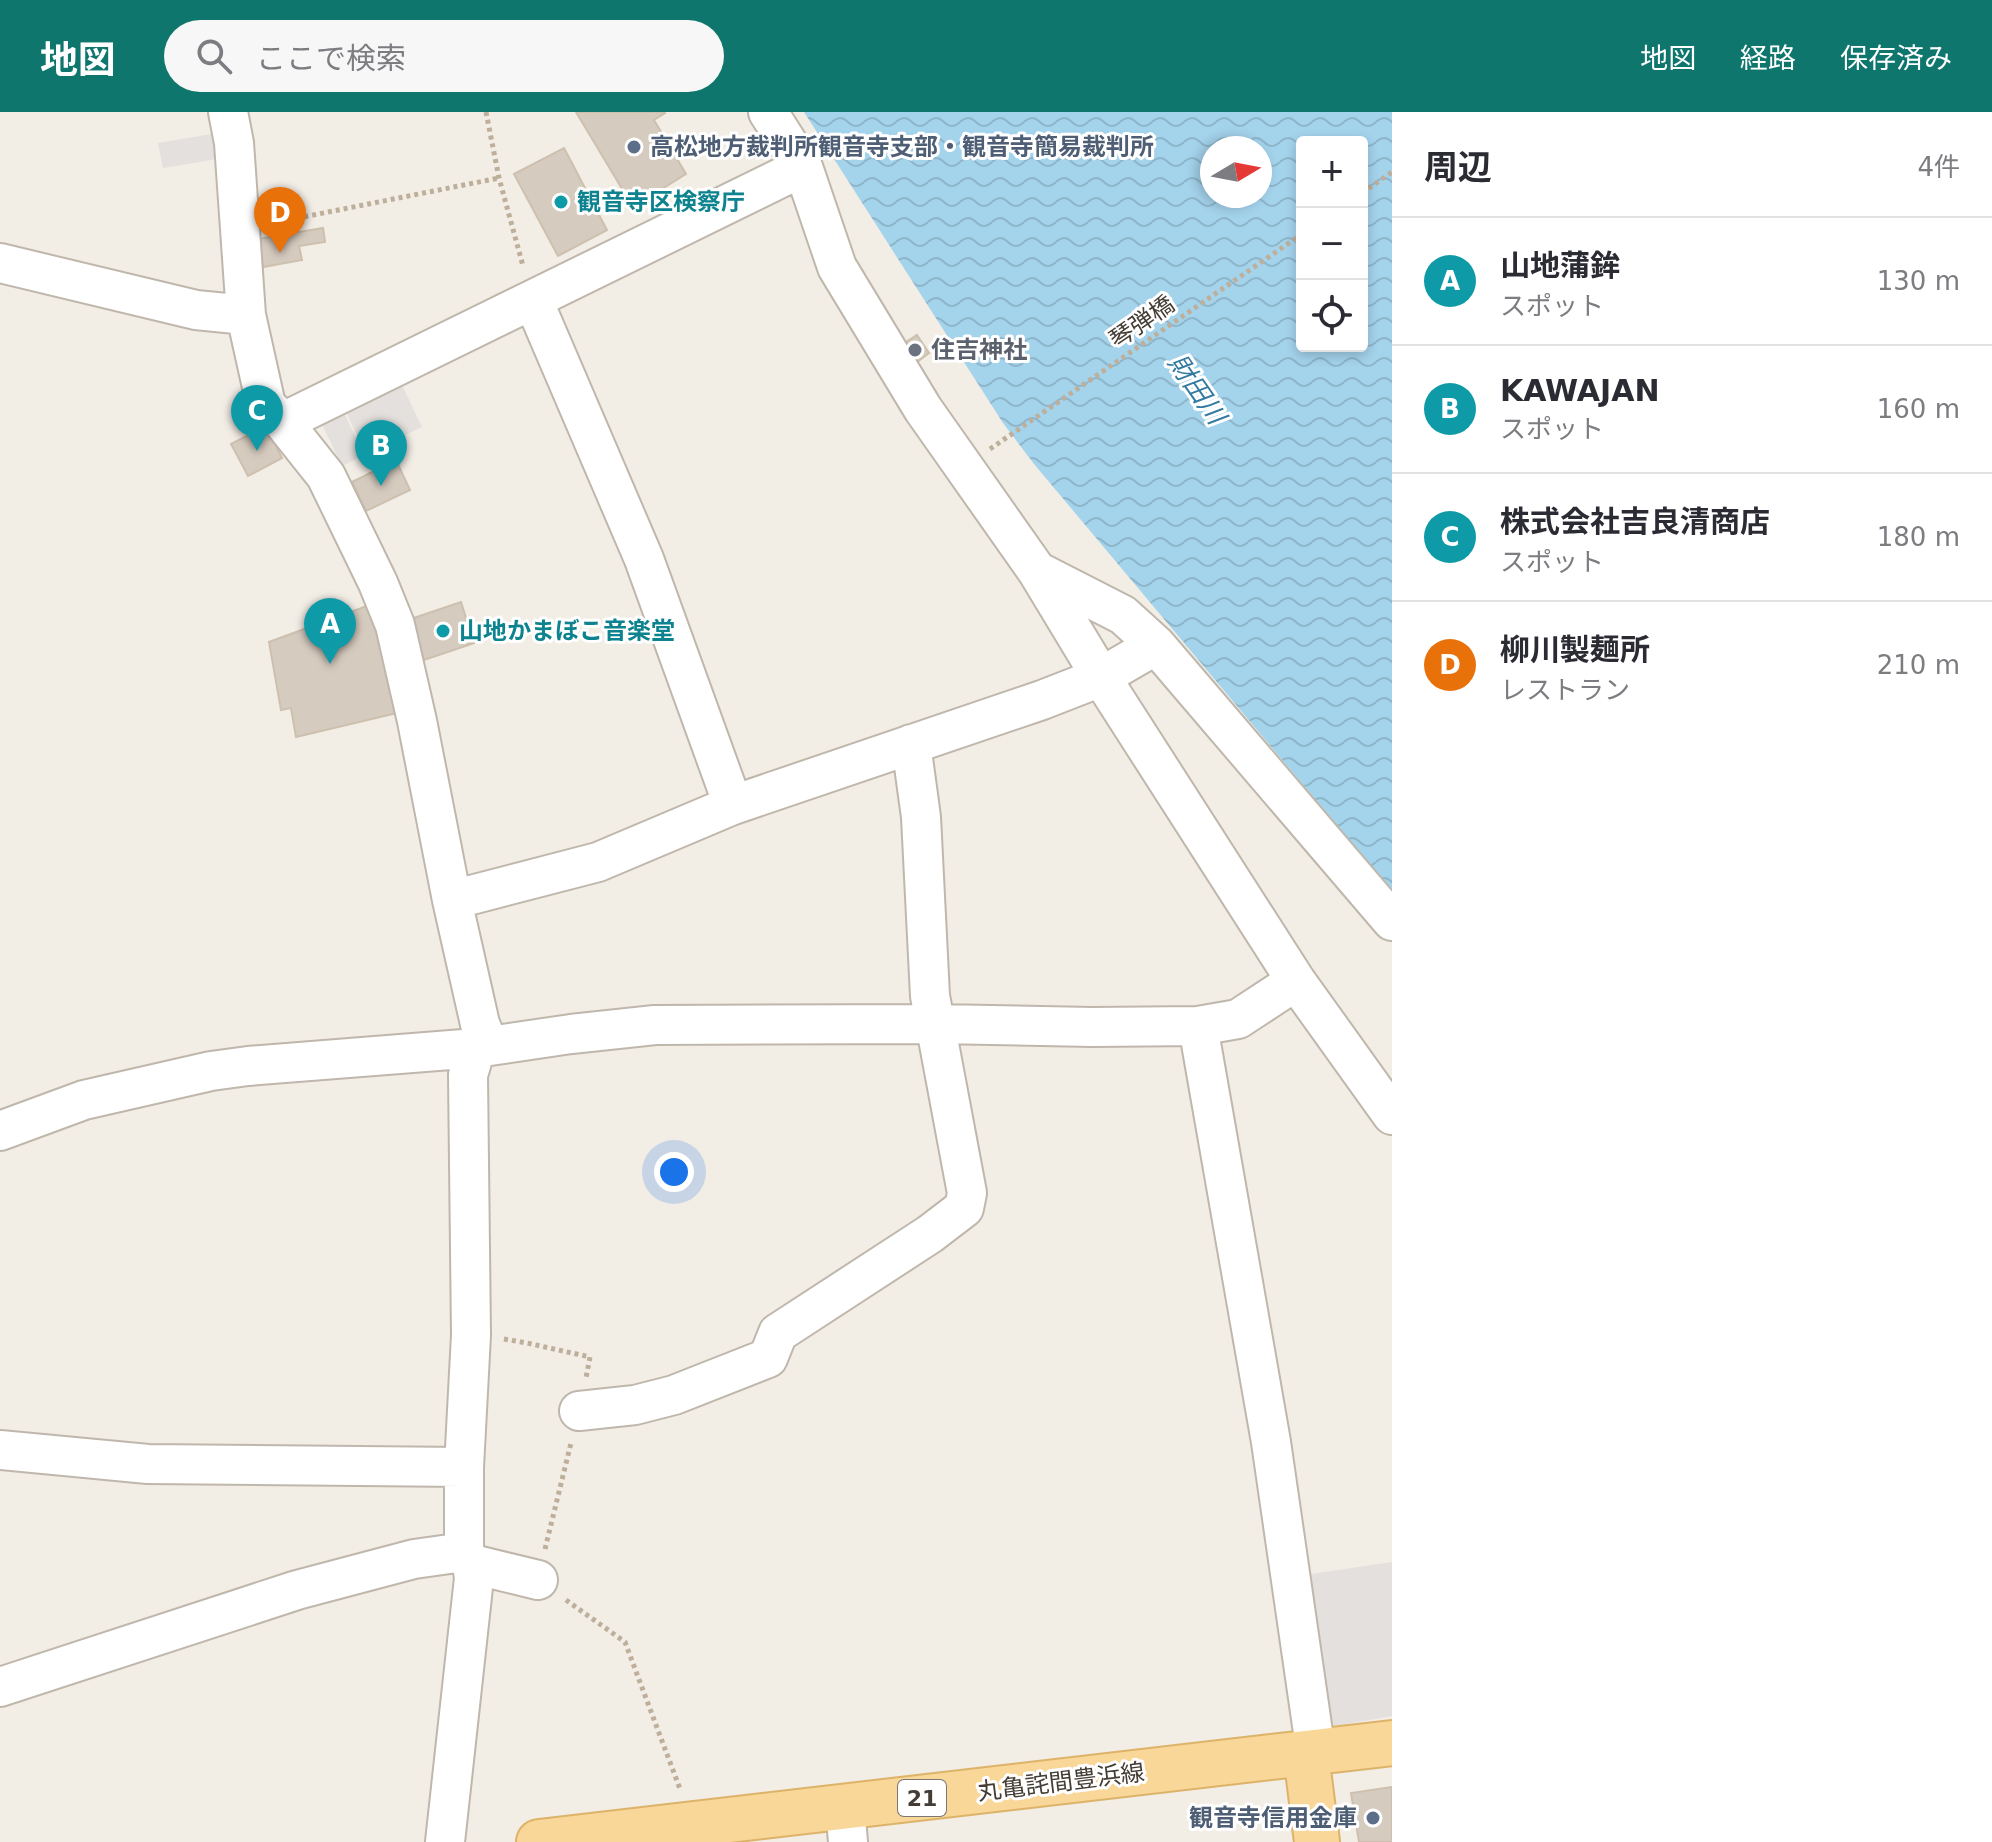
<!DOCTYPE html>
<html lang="ja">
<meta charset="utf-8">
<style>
:root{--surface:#fff;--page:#f7f7f7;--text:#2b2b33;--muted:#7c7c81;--line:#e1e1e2;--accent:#0f766e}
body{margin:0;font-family:"DejaVu Sans","Noto Sans JP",sans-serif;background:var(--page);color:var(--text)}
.controls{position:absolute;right:24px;top:24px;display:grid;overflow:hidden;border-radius:8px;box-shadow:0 4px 12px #0003}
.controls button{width:72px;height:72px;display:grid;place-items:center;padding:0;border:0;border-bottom:2px solid var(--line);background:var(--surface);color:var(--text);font:40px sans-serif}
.compass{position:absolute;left:1200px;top:24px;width:72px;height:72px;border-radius:50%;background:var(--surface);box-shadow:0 4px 12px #0003;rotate:80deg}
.you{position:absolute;left:674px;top:1060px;width:28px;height:28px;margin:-20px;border:6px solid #fff;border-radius:50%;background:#1a73e8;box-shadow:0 0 0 12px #1a73e833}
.badge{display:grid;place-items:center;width:52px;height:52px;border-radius:50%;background:var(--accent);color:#fff;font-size:26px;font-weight:700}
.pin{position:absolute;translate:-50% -66px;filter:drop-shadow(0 2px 4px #0008)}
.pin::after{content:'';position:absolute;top:42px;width:28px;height:24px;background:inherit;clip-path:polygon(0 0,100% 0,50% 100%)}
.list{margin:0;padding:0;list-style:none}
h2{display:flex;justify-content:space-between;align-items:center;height:104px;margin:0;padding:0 32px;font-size:34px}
h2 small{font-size:26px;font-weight:400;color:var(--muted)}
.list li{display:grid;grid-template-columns:52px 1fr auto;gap:24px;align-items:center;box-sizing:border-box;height:128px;padding:0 32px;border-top:2px solid var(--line)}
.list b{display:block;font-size:30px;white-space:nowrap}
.list p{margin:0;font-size:26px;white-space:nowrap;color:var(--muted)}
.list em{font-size:26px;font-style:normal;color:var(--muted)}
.icon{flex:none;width:44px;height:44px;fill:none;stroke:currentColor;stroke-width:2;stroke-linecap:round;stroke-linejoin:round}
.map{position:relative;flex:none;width:1392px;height:1730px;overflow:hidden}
header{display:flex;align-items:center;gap:48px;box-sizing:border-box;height:112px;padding:0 40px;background:var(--accent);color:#fff}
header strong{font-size:38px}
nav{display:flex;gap:44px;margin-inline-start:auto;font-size:28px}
.search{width:560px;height:72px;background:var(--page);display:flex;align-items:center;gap:20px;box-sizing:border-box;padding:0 28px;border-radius:44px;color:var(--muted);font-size:30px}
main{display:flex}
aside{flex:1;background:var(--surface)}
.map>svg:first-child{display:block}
</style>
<header>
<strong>地図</strong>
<div class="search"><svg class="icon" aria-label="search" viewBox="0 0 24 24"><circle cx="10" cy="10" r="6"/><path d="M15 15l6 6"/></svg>ここで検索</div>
<nav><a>地図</a><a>経路</a><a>保存済み</a></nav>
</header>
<main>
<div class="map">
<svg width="1392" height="1730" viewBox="0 0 1392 1730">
<defs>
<pattern id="water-waves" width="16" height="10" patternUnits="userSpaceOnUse" patternTransform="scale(2)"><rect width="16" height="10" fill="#a4d3ec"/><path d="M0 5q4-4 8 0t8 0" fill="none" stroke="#8eb6cb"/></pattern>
</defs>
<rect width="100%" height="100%" fill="#f2ede5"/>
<path fill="#e3e0dd" d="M212,22L217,47L163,56L158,31Z
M400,269L422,315L366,342L344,296Z
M342,297L364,343L342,354L320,308Z
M1392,1450V1604L1335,1614L1320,1601L1298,1464Z"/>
<path fill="url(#water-waves)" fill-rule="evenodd" d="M804,0H1392V779L1034,352L1003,311ZM1302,30H1362V234H1302ZM1212,36H1260V84H1212Z"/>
<path fill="#d6cbbf" stroke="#cdc0af" stroke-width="2" d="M576,0H664L665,1L654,8L686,62L633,95Z
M564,36L607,118L558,144L514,62Z
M323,116L325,130L299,134L302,148L263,155L258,127Z
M917,223L929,241L913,253L900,234Z
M266,314L282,346L248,364L231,332Z
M396,348L410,378L366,399L352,370Z
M461,490L474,531L424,548L411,507Z
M372,492L397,601L296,625L291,596L281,598L269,530Z
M1392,1675V1730H1359L1351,1681Z"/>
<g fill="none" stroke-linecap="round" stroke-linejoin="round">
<defs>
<path id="minor" d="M228,0L234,31L246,203L266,293L283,310L326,364L378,471L395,513L417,609L452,788L480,912L489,933
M768,0L803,55L837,155L923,297L1037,459L1101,565L1296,869L1392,1003
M0,151L196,198L246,203
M533,188L644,447L733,693
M283,310L803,55
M1037,459L1123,503L1156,533
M452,788L598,750L733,693L1042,588L1101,565L1156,533L1392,809
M1198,914L1271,1330L1316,1641
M0,1019L84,988L211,959L248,954L476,936L571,922L655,913L937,912L1092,915L1198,914L1238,907L1296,869
M579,1299L635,1293L674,1283L768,1246L778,1221L930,1122L964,1096L967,1081L930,884L921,705L911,632
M0,1338L148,1352L464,1355
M472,1452L538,1468
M0,1575L297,1478L414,1447L464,1440
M845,1695L848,1730
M445,1730L474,1466L472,1452L464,1440V1355L471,1223L468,963L476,936"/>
<path id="primary" d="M1306,1642L1317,1730
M539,1730L1392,1631"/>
</defs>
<use href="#minor" stroke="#c0b7ac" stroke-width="42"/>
<use href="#primary" stroke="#ddb369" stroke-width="48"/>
<path stroke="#beaf9b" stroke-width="5" stroke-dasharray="4 4" stroke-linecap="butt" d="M486,0L499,66L523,154
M1362,81L1392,60
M273,111L499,66
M990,337L1302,122
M504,1227L527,1231L590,1245L586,1266
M545,1437L571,1331
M566,1488L625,1530L680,1677"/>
<use href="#minor" stroke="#fff" stroke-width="38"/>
<use href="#primary" stroke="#f8d798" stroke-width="44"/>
</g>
<g fill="#5c6f8a" stroke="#fff" stroke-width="3">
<circle cx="634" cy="35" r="8"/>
<circle cx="1373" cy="1706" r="8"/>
</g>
<g fill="#0f9aa8" stroke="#fff" stroke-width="3">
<circle cx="561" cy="90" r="8"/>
<circle cx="443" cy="519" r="8"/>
</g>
<circle fill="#6b7280" stroke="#fff" stroke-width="3" cx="915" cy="238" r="8"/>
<g text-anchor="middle" stroke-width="6" stroke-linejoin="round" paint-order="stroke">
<rect fill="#fff" stroke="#7c7772" stroke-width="2" x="898" y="1668" width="48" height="36" rx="6"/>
<g font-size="22" font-weight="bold" fill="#443d35">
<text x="922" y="1694">21</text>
</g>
<g font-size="24" font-weight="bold" fill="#4e5e75" stroke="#fff" text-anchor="start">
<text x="650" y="43">高松地方裁判所観音寺支部・観音寺簡易裁判所</text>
<text x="1357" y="1714" text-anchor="end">観音寺信用金庫</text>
</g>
<g font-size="24" font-weight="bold" fill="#0d838f" stroke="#fff" text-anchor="start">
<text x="577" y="98">観音寺区検察庁</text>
<text x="459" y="527">山地かまぼこ音楽堂</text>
</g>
<g font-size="24" fill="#443d35" stroke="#fff">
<text transform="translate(1142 210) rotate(-35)" y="8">琴弾橋</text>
<text transform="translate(1061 1670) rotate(-7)" y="8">丸亀詫間豊浜線</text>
</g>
<g font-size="24" font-weight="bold" fill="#5b616d" stroke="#fff" text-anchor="start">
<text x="931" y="246">住吉神社</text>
</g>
<g font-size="26" font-style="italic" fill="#337aa1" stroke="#fff">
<text transform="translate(1197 277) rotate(55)" y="9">財田川</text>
</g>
</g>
</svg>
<div class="controls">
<button>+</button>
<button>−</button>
<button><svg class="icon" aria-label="locate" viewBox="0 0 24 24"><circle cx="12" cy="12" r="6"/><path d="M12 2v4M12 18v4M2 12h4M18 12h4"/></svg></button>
</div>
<svg class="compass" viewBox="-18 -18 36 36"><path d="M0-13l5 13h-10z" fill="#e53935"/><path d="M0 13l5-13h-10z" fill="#7c7c81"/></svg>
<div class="you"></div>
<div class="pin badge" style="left:330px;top:552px;background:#0f9aa8">A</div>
<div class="pin badge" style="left:381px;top:374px;background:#0f9aa8">B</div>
<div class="pin badge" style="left:257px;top:339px;background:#0f9aa8">C</div>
<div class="pin badge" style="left:280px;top:141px;background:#e8710a">D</div>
</div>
<aside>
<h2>周辺<small>4件</small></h2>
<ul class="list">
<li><span class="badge" style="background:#0f9aa8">A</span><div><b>山地蒲鉾</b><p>スポット</p></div><em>130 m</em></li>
<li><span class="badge" style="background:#0f9aa8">B</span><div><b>KAWAJAN</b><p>スポット</p></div><em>160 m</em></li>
<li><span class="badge" style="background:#0f9aa8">C</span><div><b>株式会社吉良清商店</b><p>スポット</p></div><em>180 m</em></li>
<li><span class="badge" style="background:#e8710a">D</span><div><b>柳川製麺所</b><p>レストラン</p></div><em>210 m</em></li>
</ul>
</aside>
</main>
